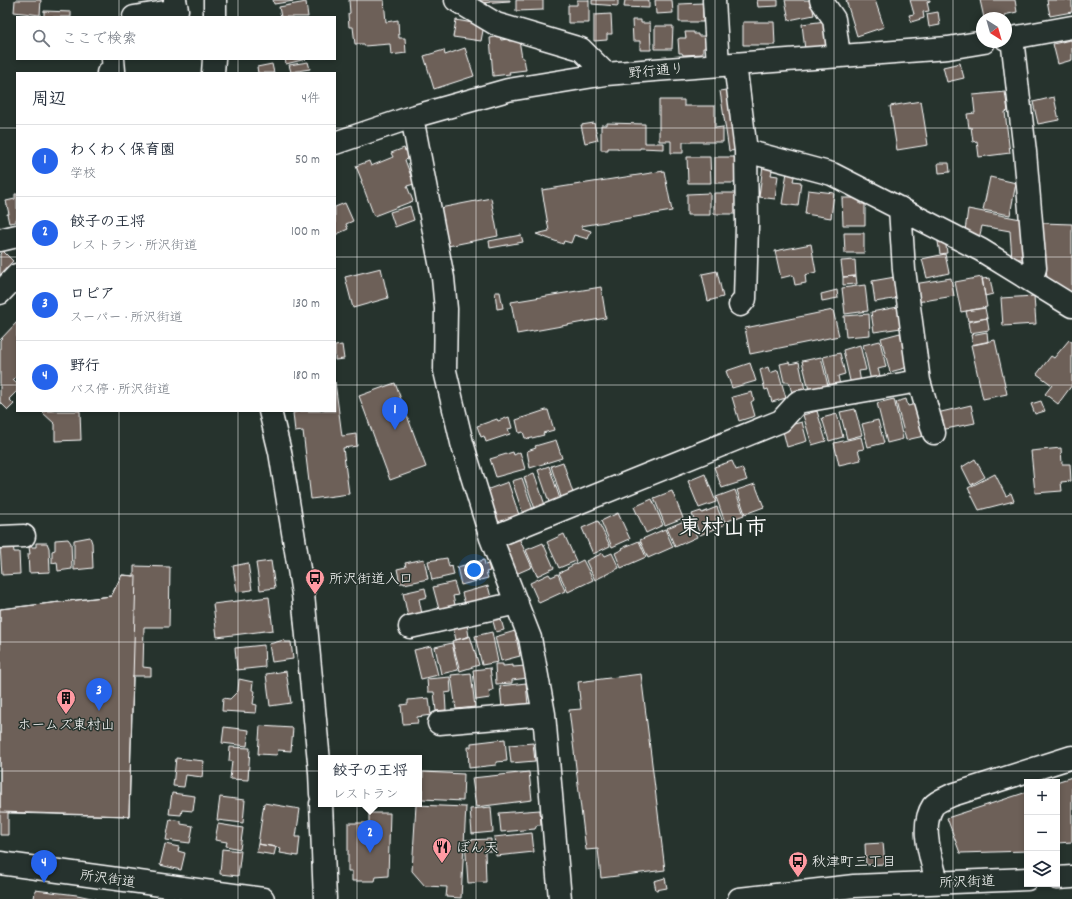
<!DOCTYPE html>
<html lang="ja">
<meta charset="utf-8">
<style>
:root{--surface:#fff;--page:#f2f2f3;--text:#1f2937;--muted:#747a83;--line:#e0e1e3;--accent:#2563eb}
body{margin:0;font-family:Dekko,"Klee One",sans-serif;background:var(--page);color:var(--text)}
.controls{position:absolute;right:12px;bottom:12px;display:grid;overflow:hidden;border-radius:0px;box-shadow:0 2px 6px #0003}
.controls button{width:36px;height:36px;display:grid;place-items:center;padding:0;border:0;border-bottom:1px solid var(--line);background:var(--surface);color:var(--text);font:20px sans-serif}
.compass{position:absolute;left:976px;top:12px;width:36px;height:36px;border-radius:50%;background:var(--surface);box-shadow:0 2px 6px #0003;rotate:143deg}
.you{position:absolute;left:474px;top:570px;width:14px;height:14px;margin:-10px;border:3px solid #fff;border-radius:50%;background:#1a73e8;box-shadow:0 0 0 6px #1a73e833}
.badge{display:grid;place-items:center;width:26px;height:26px;border-radius:50%;background:var(--accent);color:#fff;font-size:13px;font-weight:700}
.pin{position:absolute;translate:-50% -33px;filter:drop-shadow(0 1px 2px #0008)}
.pin::after{content:'';position:absolute;top:21px;width:14px;height:12px;background:inherit;clip-path:polygon(0 0,100% 0,50% 100%)}
.popup{position:absolute;left:318px;top:755px;width:104px;height:52px;box-sizing:border-box;display:grid;place-content:center;border-radius:0px;background:var(--surface);filter:drop-shadow(0 1px 3px #0005);font-size:13px;white-space:nowrap;color:var(--muted)}
.popup b{font-size:15px;color:var(--text)}
.popup::after{content:'';position:absolute;left:50%;top:100%;margin-left:-8px;border:8px solid transparent;border-top-color:var(--surface)}
.list{margin:0;padding:0;list-style:none}
h2{display:flex;justify-content:space-between;align-items:center;height:52px;margin:0;padding:0 16px;font-size:17px}
h2 small{font-size:13px;font-weight:400;color:var(--muted)}
.list li{display:grid;grid-template-columns:26px 1fr auto;gap:12px;align-items:center;box-sizing:border-box;height:72px;padding:0 16px;border-top:1px solid var(--line)}
.list b{display:block;font-size:15px;white-space:nowrap}
.list p{margin:0;font-size:13px;white-space:nowrap;color:var(--muted)}
.list em{font-size:13px;font-style:normal;color:var(--muted)}
.icon{flex:none;width:22px;height:22px;fill:none;stroke:currentColor;stroke-width:2;stroke-linecap:round;stroke-linejoin:round}
.map{position:relative;flex:none;width:1072px;height:899px;overflow:hidden}
.search{position:absolute;background:var(--surface);box-shadow:0 2px 6px #0003;left:16px;top:16px;width:320px;height:44px;display:flex;align-items:center;gap:10px;box-sizing:border-box;padding:0 14px;border-radius:0px;color:var(--muted);font-size:15px}
.panel{position:absolute;background:var(--surface);box-shadow:0 2px 6px #0003;left:16px;top:72px;width:320px;height:340px;border-radius:0px}
.map>svg:first-child{display:block}
</style>
<div class="map">
<svg width="1072" height="899" viewBox="0 0 1072 899">
<rect width="100%" height="100%" fill="#26332d"/>
<filter id="ink" filterUnits="userSpaceOnUse"><feTurbulence type="fractalNoise" baseFrequency=".025" numOctaves="2"/><feDisplacementMap in="SourceGraphic" scale="8" xChannelSelector="R" yChannelSelector="G"/><feConvolveMatrix kernelMatrix="1 2 1 2 8 2 1 2 1" color-interpolation-filters="sRGB"/></filter>
<g filter="url(#ink)">
<path fill="#6d6159" stroke="#fff" d="M15,0H41L40,15L14,12Z
M273,0H294V1L274,4Z
M349,0H384L386,22L398,20L399,38H405L406,53L391,55L390,44L364,46V44H355L353,27H349L348,14L350,13Z
M480,0H510V1L480,3Z
M516,0H543V10L516,11Z
M577,0H589V23H568V5H577Z
M592,0H618V6L592,4Z
M625,0H649V8L624,7Z
M655,0H672L673,13L656,14Z
M757,0H778V6L758,7Z
M785,0H811L814,15L789,20Z
M846,0H875L884,27L857,36Z
M910,0H930V1L927,2L929,11L923,12L924,18L911,22L909,15L914,14Z
M980,0H1015L1017,12L1004,15L1005,18H984Z
M1047,0H1072V12L1050,16Z
M306,2L308,17H281L279,7Z
M703,3V22H679V4Z
M44,11L71,12V17H44Z
M938,12L940,25L929,27L927,14Z
M611,14L612,34H607V40L594,41V15Z
M456,20L484,25L481,41L453,37Z
M632,20H641V23H650L651,50H640V41H633Z
M826,21L829,47L805,50L802,24Z
M743,22H774L775,45H743Z
M655,26H673L672,49H655Z
M685,32H694V34H698V36H708L709,48H703V54L683,55L682,53H679L678,39L680,38H686Z
M500,36L501,40L508,39L509,41L519,40L522,58H524L526,70L509,72L510,74L493,76L490,38Z
M1070,40L1072,41V60L1058,64L1053,44Z
M465,48L474,76L434,89L424,56L444,50L445,55Z
M285,59H306L286,64Z
M308,62L310,69L291,72L289,65Z
M960,63L964,78L947,82L943,67Z
M272,64L274,73H258L257,67Z
M731,89L740,150L729,151L720,91Z
M1005,92L1008,111L1005,112L1010,153L979,157L977,141L973,142L971,127L969,128L967,114L975,113L973,95Z
M1054,97L1059,120L1038,124L1033,102Z
M659,100H684V106H715V128L723,127V142H683V153H671V141H659Z
M921,101L928,145L897,150L890,106Z
M594,123L598,140L585,143L581,125Z
M607,123L645,124V143H664V149L640,148V149H618V148H608V150H601V125H607Z
M404,148L405,151L408,150L411,158L405,160L414,184L407,186L413,201L374,216L361,181H362L356,166L369,161L371,166L393,157L391,153Z
M687,157H710L711,183H688Z
M715,157H737L738,183H715Z
M938,163H949L950,172L939,173Z
M763,165L773,166L771,175L778,176L775,199L759,197Z
M664,171L672,211L581,226L582,228L591,231L588,239L574,235L571,243L564,241L563,244L536,234L549,231L542,190Z
M787,172L795,173L793,181L801,182L798,206L782,204Z
M990,177L1016,183L1010,215L983,210Z
M808,190L834,193L831,218L805,214Z
M710,193V215H687V194Z
M714,193H737V214H714Z
M15,194H17V219H16V222L9,223L7,214H9L6,201L15,199Z
M491,198L498,236L448,246L440,208Z
M842,198H860V204H865V225H843Z
M345,203L353,221L346,224L348,229L335,235V207Z
M410,206L414,220L395,227L390,212Z
M968,209L1026,220L1029,259H1012L1010,231L982,226L979,239L965,231Z
M1042,223L1072,224V295L1047,278Z
M844,233H864V253H845Z
M521,235L523,242L490,248L489,241Z
M937,236L945,238L947,253L940,254Z
M811,244L816,272L805,275L806,283L795,285L793,275L781,278L775,251Z
M3,251L13,261L0,275V254Z
M945,254L949,273L927,278L922,259Z
M855,260L856,276L843,277L841,261Z
M381,268L388,298L353,308L345,277Z
M717,271L723,297L708,301L702,274Z
M856,276L857,284L843,285V277Z
M895,277L899,298L875,302L872,281Z
M982,277L987,307L961,312L955,282Z
M951,278L954,296L917,302L914,284Z
M990,278L993,294L985,296L982,279Z
M865,285L868,311L845,314L842,288Z
M601,287L606,318L517,334L511,302Z
M837,290L838,298L822,301L821,294Z
M495,292H500L503,308L497,309Z
M1034,296L1036,324L1003,326L1001,298Z
M898,307L901,328L874,332L871,312Z
M985,308L987,318L968,321L966,311Z
M833,310L839,336L750,354L745,328Z
M869,314L870,335L846,337L844,316Z
M987,318L989,330L970,333L968,322Z
M17,322V376L13,380L17,384V391L9,399L14,404L8,410L0,402V340Z
M987,332L988,342L973,345L971,335Z
M900,333L909,367L890,372L881,338Z
M995,340L1007,394L983,399L971,345Z
M1069,340L1072,342V385L1058,404L1045,394L1052,385L1037,374L1051,356L1054,358Z
M880,341L886,367L878,369L881,379L871,381L863,345Z
M342,345L344,359L335,360V346Z
M860,345L866,370L859,371L861,383L851,385L843,350Z
M840,353L845,374L838,376L840,385L830,387L823,357Z
M821,357L828,386L809,390L802,361Z
M789,362L790,364L799,362L805,390L792,393L789,382H784L780,364Z
M750,363L756,381L732,388L726,371Z
M768,367L770,373L778,370L786,398L772,402L768,389L765,390L760,370Z
M335,382L342,436L356,434L357,446L343,448L349,494L311,499L303,431L295,432L293,413L300,411H335Z
M395,383L426,467L390,480L359,396Z
M752,392L754,400L751,402L755,416L739,421L732,397Z
M894,399L903,439L887,443L877,403Z
M906,399L908,406L916,404L924,436L906,440L896,402Z
M1041,401L1045,411L1035,414L1031,404Z
M971,405L975,423L941,430L937,413Z
M855,409L862,435L847,439L840,412Z
M546,410H548L554,430L543,433L544,435L528,439L527,438H525L523,432L519,433L516,420Z
M45,411H80L81,440L55,441V424L43,413Z
M817,411L826,441L812,445L803,415Z
M837,414L843,437L829,441L822,418Z
M509,417L512,428L508,429L510,434L486,442L484,436L481,437L477,426L497,419L498,421Z
M878,420L884,443L868,447L862,424Z
M802,422L807,441L787,447L782,427Z
M861,437L864,449L858,450L861,460L839,465L834,443Z
M556,440L562,458L530,468L527,451L536,448L535,446Z
M1061,448L1062,464H1070L1071,481L1061,482L1062,491L1035,493L1031,451Z
M513,452L514,455L520,452L525,469L496,477L490,459Z
M975,459L985,477L971,485L962,467Z
M732,461L736,470L742,468L747,480L722,488L714,467Z
M563,462L573,493L561,497L551,466Z
M549,466L560,499L549,502L538,470Z
M534,473L545,505L535,509L524,477Z
M705,474L716,502L699,508L688,481Z
M995,474L1006,496L1011,493L1014,501L979,510L968,488Z
M522,478L533,510L523,514L512,481Z
M508,482L519,515L497,523L486,490Z
M755,484L764,507L745,514L737,490Z
M735,490L744,515L725,522L716,497Z
M672,491L683,518L665,525L654,498Z
M652,499L663,525L646,533L634,507Z
M717,507L724,525L700,535L692,514L701,511L702,513Z
M618,513L630,539L612,547L601,521Z
M689,519L697,537L675,547L667,528Z
M598,521L610,546L593,554L582,528Z
M665,529L673,547L648,558L640,540Z
M564,534L576,561L559,568L547,542Z
M90,537L92,543L93,568L74,570V540Z
M519,538L532,567L516,574L503,545Z
M68,539L71,543L72,569L58,571L57,562L52,563V551L55,550V540Z
M639,541L646,557L621,568L615,553L623,549L622,548Z
M36,543H47L49,548L50,572L29,573L28,554H30L29,547H36Z
M543,543L554,568L537,576L526,550Z
M13,545L14,552H19L20,574L2,575L0,546Z
M603,553L605,556L612,553L619,568L595,580L586,561Z
M447,558L449,567L452,566L454,575L432,580L428,561Z
M424,559L428,579L404,584V583H400L397,569L406,567L405,563Z
M484,560L485,565L488,564L490,571L486,572L488,578L461,585L457,567Z
M583,560L593,580L568,592L559,573L568,569L567,568Z
M271,561L275,588L260,590L256,563Z
M248,563L252,590L237,592L233,566Z
M134,566L170,567L169,627H144L143,667L151,668V676H133L129,816L8,813V835H0V609L111,596L122,575L134,576Z
M549,574L551,577L558,574L565,591L539,603L530,583Z
M122,575L136,576L129,816L0,812V609L111,596Z
M454,582L458,595L453,596L456,609L440,613L433,587Z
M488,586L492,601L466,608L462,593Z
M425,588L427,597L419,599L422,614L408,617L403,593Z
M269,597L273,630L217,637L213,604Z
M500,616L504,630L496,632L492,618Z
M467,624L469,637L456,640L453,627Z
M515,631L520,656L501,661L495,637Z
M492,632L498,662L482,665L475,636Z
M470,636L479,665L460,671L452,641Z
M284,640L285,642H291L293,659L272,662L269,644Z
M452,643L458,670L441,674L435,647Z
M264,645L265,667L237,670L235,648Z
M431,646L438,675L421,679L414,650Z
M495,664H503V666L513,665V667L526,666L528,678L512,680V683L496,684Z
M490,668L493,690L489,691L490,698L476,700L473,670Z
M286,671L291,703L270,706L266,674Z
M471,673L475,707L456,709L451,675Z
M641,674L665,870L601,878L598,849L586,850L569,710L581,709L578,682Z
M450,677L451,692L445,693L446,710L436,711L434,692H428L427,679Z
M239,679L253,682L252,690L255,691L253,704L257,705L256,713L222,711L223,698L230,699L238,691Z
M526,683L528,705L502,708L500,686Z
M429,698L431,715L417,717L418,723L403,724L401,705L408,704V700Z
M260,726L293,728L291,751L278,750L277,755L258,754Z
M224,727L249,730L247,746L222,743Z
M505,739L507,761L496,762V765L469,768L468,747H471V743Z
M533,743L535,761L511,763L509,745Z
M230,747L250,748L248,780L230,779L232,761H229Z
M176,758L204,761L202,777L186,775L184,787L173,786Z
M423,772L464,774L463,801L422,799Z
M529,772L532,800L476,807L472,778Z
M1072,777V842L1057,843L1056,782Z
M1027,792V851L960,853L947,818Z
M172,793L195,796L193,811L182,810L181,815L169,814Z
M220,797L245,800L243,823L217,820Z
M264,803L300,809L296,837H300L298,856L280,853L281,848L258,844Z
M416,805L466,807L461,898L446,897L447,887L425,886L412,871Z
M491,807L493,832L472,834L470,809Z
M540,810L541,825H537L535,829L501,832L499,813Z
M369,813H390L388,876L376,877L375,881H352V871H348V823H369Z
M170,819L181,821V824L193,826L190,843L166,840Z
M218,824L243,828L240,849L226,846L227,842L215,840Z
M532,833L534,852L496,856L494,837Z
M491,839V851H485L486,882L468,883L465,840Z
M883,843L885,864L866,865L865,844Z
M165,844L179,847L178,851L185,853L181,870L160,865Z
M258,844L276,847L274,855L256,852Z
M222,849L241,851L238,876L220,874Z
M665,878L667,888L656,890L654,881Z
M35,890L77,895L96,899H34Z"/>
<g fill="none" stroke-linecap="round" stroke-linejoin="round">
<defs>
<path id="minor" d="M456,0L496,24L581,49L606,74
M714,0L718,65
M821,0L834,19L839,56
M134,17L177,10L175,0
M215,17V0
M1012,38L1025,152L1035,268L1031,280
M1006,39L1072,27
M735,64L746,151L832,174L981,250L1072,306
M108,73L114,71L113,59
M213,73L214,59
M412,117L443,278L446,309L445,371L462,443L491,538L530,638L544,714L560,899
M335,143L412,117L508,90L606,74L654,70L948,48L984,42
M900,208L904,270L919,381L934,433
M0,240L17,236
M0,293L17,275
M740,305L745,299L747,225L746,151
M270,411L280,452L303,594L320,772L321,794
M0,537L24,536
M491,538L781,421L798,402L919,381
M410,627L517,603
M439,723L544,714
M321,804L325,899
M937,882C932,860 919,827 933,806C937,801 946,798 952,795L1072,757"/>
<path id="major" d="M0,863L263,899
M1057,878L1072,877
M739,899L854,886L1027,879"/>
</defs>
<use href="#minor" stroke="#fff" stroke-width="25"/>
<use href="#major" stroke="#fff" stroke-width="25"/>
<use href="#minor" stroke="#26332d" stroke-width="22"/>
<use href="#major" stroke="#26332d" stroke-width="22"/>
</g>
</g>
<path fill="none" stroke="#fff" stroke-width="1" stroke-opacity="0.55" d="M119,0V17M238,0V17M357,0V899M476,0V899M596,0V899M715,0V899M834,0V899M953,0V899M119,59V73M238,59V73M0,128H17M335,128H1072M0,257H17M335,257H1072M0,385H17M335,385H1072M119,411V899M238,411V899M0,514H1072M0,642H1072M0,771H1072"/>
<defs>
<symbol id="bus-pin" viewBox="-11 -11 22 30"><path d="M0 17L-7.5 6A9.5 9.5 0 1 1 7.5 6Z" fill="#ff9aa2" stroke="#26332d"/><path d="M-5-6H5V4H4V6H2V4H-2V6H-4V4H-5ZM-3.5-4V0h7V-4ZM-3.5 1.2v1.5H-2V1.2ZM2 1.2v1.5H3.5V1.2Z" fill="#111"/></symbol>
<symbol id="building-pin" viewBox="-11 -11 22 30"><path d="M0 17L-7.5 6A9.5 9.5 0 1 1 7.5 6Z" fill="#ff9aa2" stroke="#26332d"/><path d="M-4-6H4V6H1V3H-1V6H-4ZM-2.5-4.3h1.7v1.8h-1.7ZM.8-4.3h1.7v1.8H.8ZM-2.5-1h1.7V.8h-1.7ZM.8-1h1.7V.8H.8Z" fill="#111"/></symbol>
<symbol id="restaurant-pin" viewBox="-11 -11 22 30"><path d="M0 17L-7.5 6A9.5 9.5 0 1 1 7.5 6Z" fill="#ff9aa2" stroke="#26332d"/><path d="M-5-6h1v4h1v-4h1v4h1v-4h1v5L-1.5 .5V6h-2V.5L-5-1ZM5-6V6H3V1.5H1.5Q1.5-4 5-6Z" fill="#111"/></symbol>
</defs>
<g fill-rule="evenodd">
<use href="#bus-pin" x="304" y="567" width="22" height="30"/>
<use href="#building-pin" x="55" y="687" width="22" height="30"/>
<use href="#restaurant-pin" x="431" y="836" width="22" height="30"/>
<use href="#bus-pin" x="787" y="850" width="22" height="30"/>
</g>
<g text-anchor="middle" stroke-width="3" stroke-linejoin="round" paint-order="stroke">
<g font-size="14" fill="#fff" stroke="#26332d">
<text transform="translate(656 70) rotate(-5)" y="5">野行通り</text>
<text transform="translate(108 878) rotate(8)" y="5">所沢街道</text>
<text transform="translate(967 881) rotate(-2)" y="5">所沢街道</text>
</g>
<g font-size="14" fill="#fff" stroke="#26332d" text-anchor="start">
<text x="329" y="583">所沢街道入口</text>
<text x="66" y="729" text-anchor="middle">ホームズ東村山</text>
<text x="456" y="852">ぼん天</text>
<text x="812" y="866">秋津町三丁目</text>
</g>
<g font-size="22" font-weight="bold" fill="#fff" stroke="#26332d">
<text x="723" y="534">東村山市</text>
</g>
</g>
</svg>
<div class="controls">
<button>+</button>
<button>−</button>
<button><svg class="icon" aria-label="layers" viewBox="0 0 24 24"><path d="M12 4l9 5-9 5-9-5zM3 14l9 5 9-5"/></svg></button>
</div>
<svg class="compass" viewBox="-18 -18 36 36"><path d="M0-13l5 13h-10z" fill="#e53935"/><path d="M0 13l5-13h-10z" fill="#747a83"/></svg>
<div class="you"></div>
<div class="pin badge" style="left:395px;top:430px">1</div>
<div class="pin badge" style="left:370px;top:853px">2</div>
<div class="popup"><b>餃子の王将</b>レストラン</div>
<div class="pin badge" style="left:99px;top:711px">3</div>
<div class="pin badge" style="left:44px;top:883px">4</div>
<div class="search"><svg class="icon" aria-label="search" viewBox="0 0 24 24"><circle cx="10" cy="10" r="6"/><path d="M15 15l6 6"/></svg>ここで検索</div>
<section class="panel">
<h2>周辺<small>4件</small></h2>
<ul class="list">
<li><span class="badge">1</span><div><b>わくわく保育園</b><p>学校</p></div><em>50 m</em></li>
<li><span class="badge">2</span><div><b>餃子の王将</b><p>レストラン · 所沢街道</p></div><em>100 m</em></li>
<li><span class="badge">3</span><div><b>ロピア</b><p>スーパー · 所沢街道</p></div><em>130 m</em></li>
<li><span class="badge">4</span><div><b>野行</b><p>バス停 · 所沢街道</p></div><em>180 m</em></li>
</ul>
</section>
</div>
